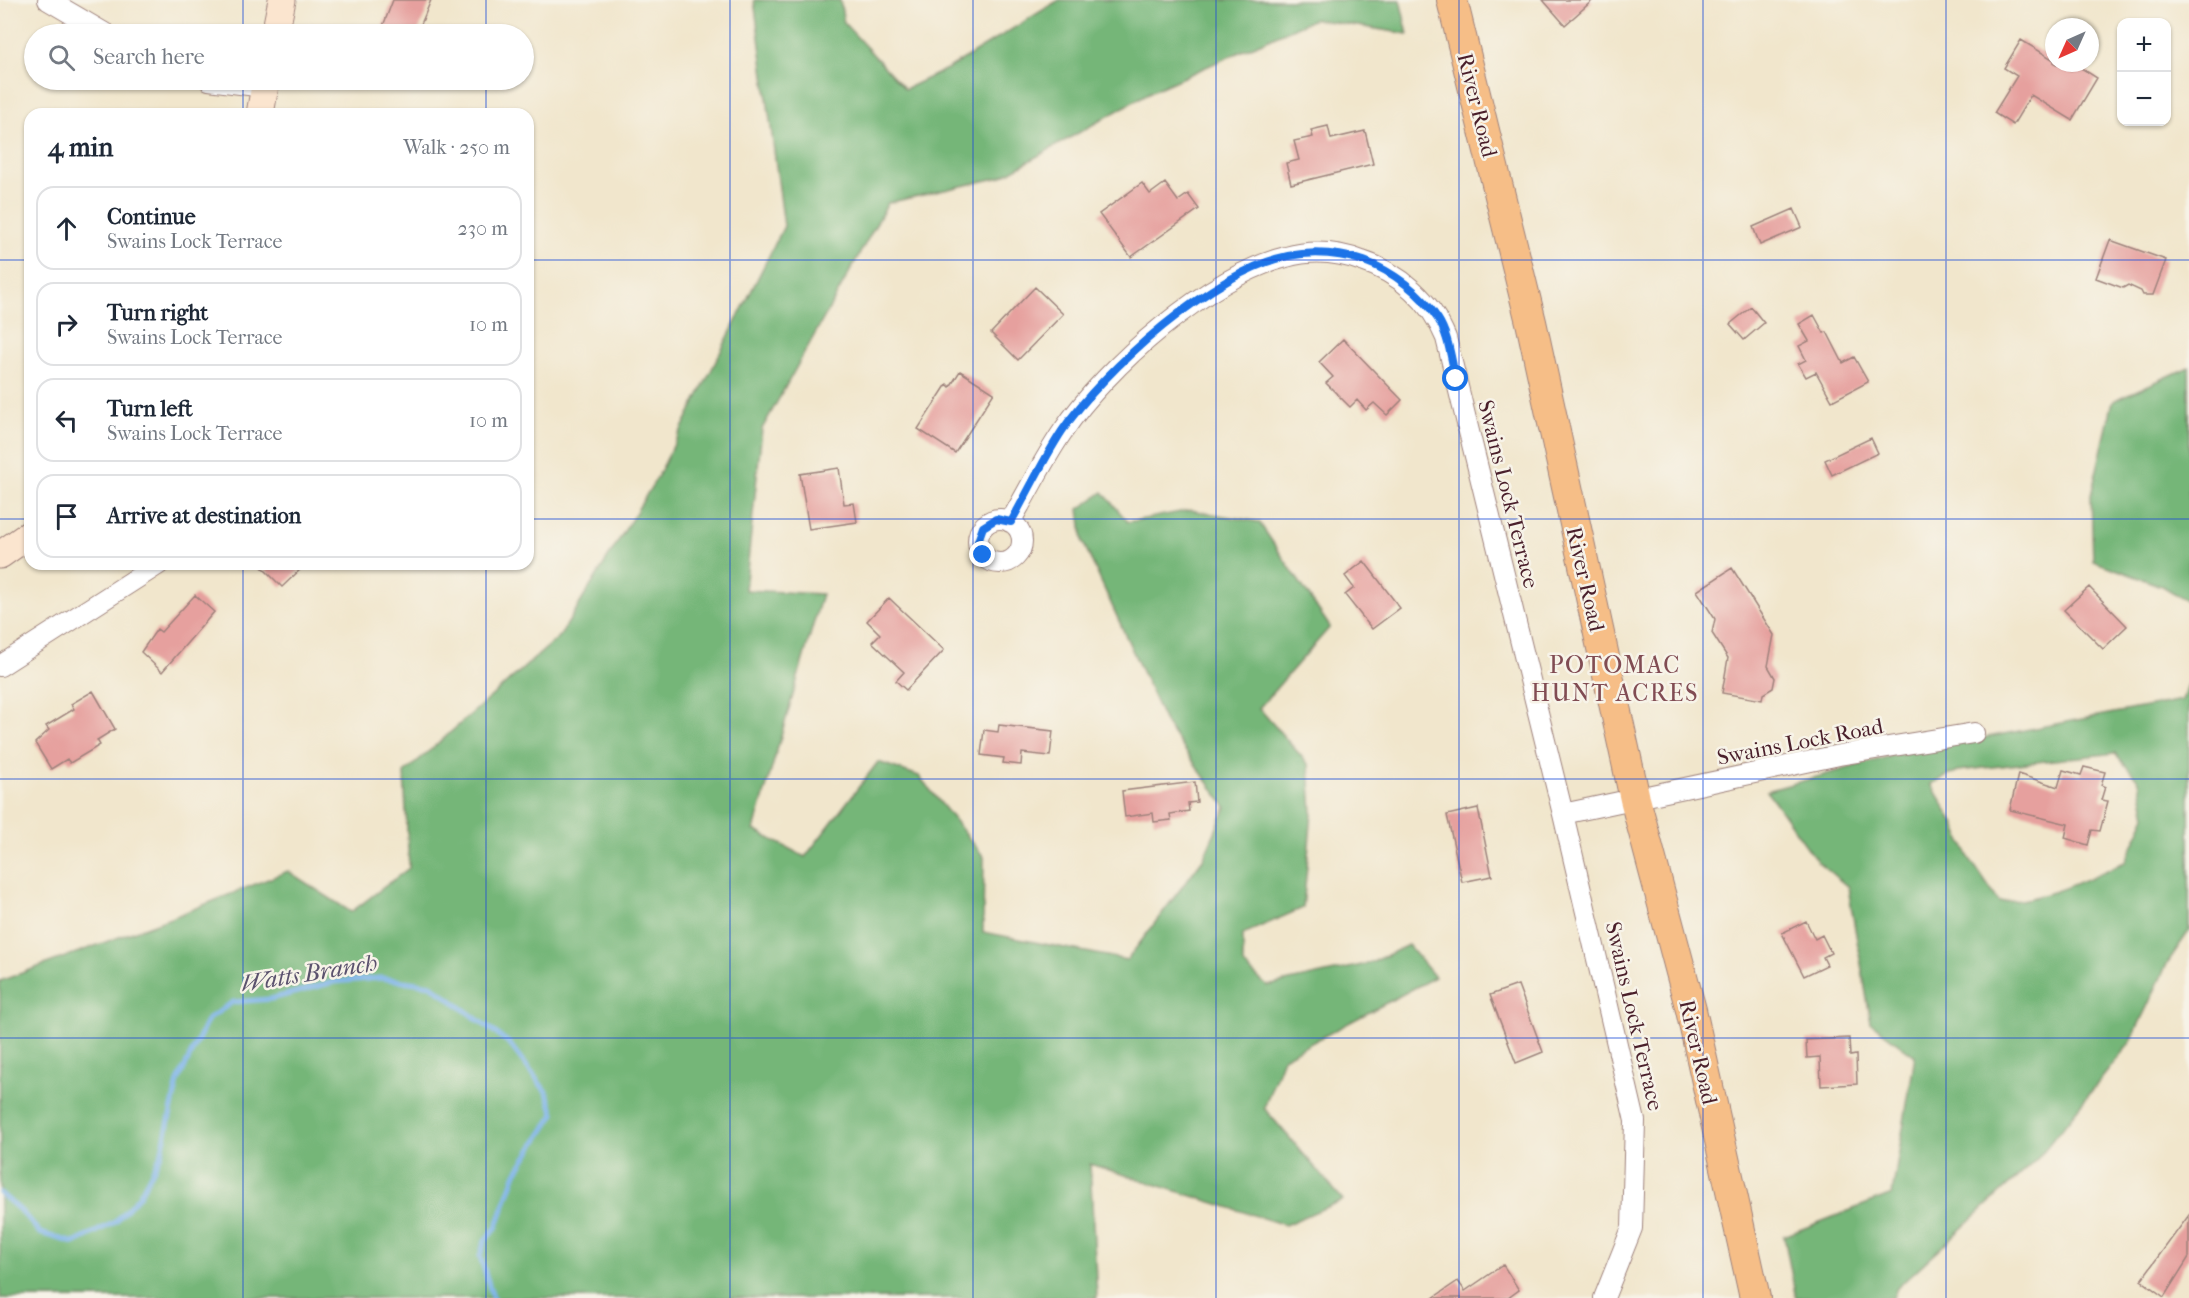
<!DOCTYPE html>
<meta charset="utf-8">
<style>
:root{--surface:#fff;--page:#f2f2f3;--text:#1f2937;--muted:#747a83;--line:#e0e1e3}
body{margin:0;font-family:"IM FELL French Canon",serif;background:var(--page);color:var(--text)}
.controls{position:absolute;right:18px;top:18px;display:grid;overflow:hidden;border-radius:12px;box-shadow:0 2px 4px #0004}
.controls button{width:54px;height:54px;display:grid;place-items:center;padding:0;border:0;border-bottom:2px solid var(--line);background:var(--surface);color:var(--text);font:30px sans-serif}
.compass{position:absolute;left:2045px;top:18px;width:54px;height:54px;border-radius:50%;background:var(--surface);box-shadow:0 2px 4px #0004;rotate:225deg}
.stop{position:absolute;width:18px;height:18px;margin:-14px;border:4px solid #1a73e8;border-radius:50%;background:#fff}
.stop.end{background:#1a73e8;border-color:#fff;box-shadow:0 2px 6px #0008}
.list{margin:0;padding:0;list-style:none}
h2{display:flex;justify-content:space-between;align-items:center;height:78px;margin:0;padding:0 24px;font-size:26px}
h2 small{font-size:20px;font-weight:400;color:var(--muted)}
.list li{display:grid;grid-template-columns:39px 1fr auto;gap:18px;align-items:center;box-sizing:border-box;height:84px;margin:0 12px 12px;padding:0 12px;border:2px solid var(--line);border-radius:18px}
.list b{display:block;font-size:22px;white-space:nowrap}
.list p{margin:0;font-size:20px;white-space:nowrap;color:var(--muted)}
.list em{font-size:20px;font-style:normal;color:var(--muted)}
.icon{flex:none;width:33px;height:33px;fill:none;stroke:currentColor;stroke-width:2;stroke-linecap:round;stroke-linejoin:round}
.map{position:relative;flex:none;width:2189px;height:1298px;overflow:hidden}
.search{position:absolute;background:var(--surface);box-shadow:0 2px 4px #0004;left:24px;top:24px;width:510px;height:66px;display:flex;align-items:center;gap:15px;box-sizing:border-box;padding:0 21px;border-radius:33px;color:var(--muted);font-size:22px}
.panel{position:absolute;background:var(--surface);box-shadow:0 2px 4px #0004;left:24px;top:108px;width:510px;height:462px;border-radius:18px}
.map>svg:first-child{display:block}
</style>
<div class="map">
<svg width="2189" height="1298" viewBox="0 0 2189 1298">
<rect width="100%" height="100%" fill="#f7f3e8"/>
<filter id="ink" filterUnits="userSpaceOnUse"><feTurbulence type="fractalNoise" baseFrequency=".0167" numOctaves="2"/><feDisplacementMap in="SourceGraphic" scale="12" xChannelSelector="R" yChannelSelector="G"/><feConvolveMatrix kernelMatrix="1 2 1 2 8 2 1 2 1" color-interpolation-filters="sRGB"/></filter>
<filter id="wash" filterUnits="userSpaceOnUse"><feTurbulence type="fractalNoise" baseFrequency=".008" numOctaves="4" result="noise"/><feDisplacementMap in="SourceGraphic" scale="24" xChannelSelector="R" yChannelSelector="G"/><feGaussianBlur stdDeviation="1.35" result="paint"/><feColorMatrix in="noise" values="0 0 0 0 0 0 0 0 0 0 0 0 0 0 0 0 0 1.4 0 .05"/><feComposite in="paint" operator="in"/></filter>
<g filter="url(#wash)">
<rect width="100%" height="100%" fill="#f1e6cc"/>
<path fill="#75b678" stroke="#606a52" stroke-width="1.5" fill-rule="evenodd" d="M754,0H840L844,23L905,89L949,68L1059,0H1400L1408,34L1314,19L1152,91L1001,177L888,203L762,429L745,590L822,594L754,830L805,857L878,762L919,776L984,857L983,932L1127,960L1203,859L1226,807L1166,724L1083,542L1079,509L1103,492L1128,522L1191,510L1259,522L1330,627L1259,708L1309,765L1312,813L1303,908L1243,934V964L1267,986L1371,963L1408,945L1435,977L1283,1058L1264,1108L1343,1200L1285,1225L1090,1164L1097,1298H0V981L176,916L288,871L351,912L409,868L404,773L560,636L658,476L784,226Z
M2189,367V602L2164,587L2093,561L2091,495L2113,401Z
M2189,680V931L2168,962L2130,1043L2037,1159L1897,1288L1893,1298H1796L1784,1236L1892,1194L1915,1056L1871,1023L1848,887L1817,861L1767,791L1898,754L2182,700ZM2115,753L2139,781L2146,816L2125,862C2084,880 2044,901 1999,902L1968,856L1954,822L1931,784L1958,771Z"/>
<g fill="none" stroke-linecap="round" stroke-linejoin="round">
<path stroke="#7ab2ea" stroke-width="5" d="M0,1193L21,1211L40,1233L74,1243L115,1222L139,1196L161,1155L178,1081L208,1019L233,1002L271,999L334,982L381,978L431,985L509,1043L547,1093L554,1114L516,1173L496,1228L485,1240L480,1256L493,1298"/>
</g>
<g id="blocks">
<path fill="#e6a09e" d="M393,0H431L417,34H402L383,26Z
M1543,0H1593L1565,25Z
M2021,40L2054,60V63L2071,70L2075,64L2097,78L2072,120L2031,95L2013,125L1994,113L2017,76L2004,68Z
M1328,126L1331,139L1365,131L1373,164L1291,184L1286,163L1299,160L1294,141L1313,137L1311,130Z
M1142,183L1150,194L1165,183L1178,201L1188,194L1199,209L1131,257L1099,214Z
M1794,209L1802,227L1760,245L1753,227Z
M2110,240L2166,260L2153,295H2143L2141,291L2128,285L2123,288L2096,278Z
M1035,287L1063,314L1018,360L991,333Z
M1751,307L1764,323L1744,340L1730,324Z
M1814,315L1824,333L1827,332L1843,363L1854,357L1868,382L1832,401L1816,372L1806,377L1798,364L1806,360L1799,346L1809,341L1799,324Z
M1343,339L1402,400L1387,415L1374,403L1366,410L1357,400L1350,407L1326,383L1333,377L1319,362Z
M960,371L994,393L955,453L918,429L947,384L950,387Z
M1871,438L1878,453L1832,475L1825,460Z
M839,468L844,504L854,503L857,522L809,529L800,474Z
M1364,561L1400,608L1372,629L1345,595L1354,588L1345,576Z
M259,564H306L282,587Z
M1732,568L1774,635L1768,666L1775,678L1773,688L1763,694L1762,700L1722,693L1728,658L1712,633L1715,619L1697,591Z
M2089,587L2127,626L2103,649L2064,610Z
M195,595L214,612L162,672L141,652L157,629L161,632Z
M889,598L944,650L906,690L896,681L904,672L872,642L880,634L867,621Z
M93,691L115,729L97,740L100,745L70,763L67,759L51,769L35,743L49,730L46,726L74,709L71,704Z
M999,725L1053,731L1050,756L1022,753L1021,765L1003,763L1004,758L981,755L984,730L998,732Z
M2084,767L2105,772L2101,785L2105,787L2101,800L2108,801L2100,831L2092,830L2088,845L2065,838L2068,824L2010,810L2018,774L2058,787L2063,770L2081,775Z
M1195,782L1197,802L1188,803L1189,811L1170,814L1171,820L1154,822L1153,813L1125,817L1122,791Z
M1478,808L1492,876L1462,882L1447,815Z
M1806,921L1815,939L1822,935L1831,953L1823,957L1827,965L1804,976L1782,933Z
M1518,985L1543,1052L1516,1063L1490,995Z
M1849,1038L1850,1056L1856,1055L1857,1084L1821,1086L1820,1057L1807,1058L1806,1040Z
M2189,1215V1257L2164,1297L2141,1280Z
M1503,1265L1519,1290L1508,1298H1433L1458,1281L1465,1291Z"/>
</g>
</g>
<g filter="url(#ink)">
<use href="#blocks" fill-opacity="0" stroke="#9e827c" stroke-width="1.5"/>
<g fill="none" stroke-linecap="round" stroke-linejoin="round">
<defs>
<path id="street" d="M48,0L106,34
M209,80L264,87
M978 541a22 22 0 1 1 44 0a22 22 0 1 1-44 0Z
M1010,522C1028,492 1043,460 1063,431C1106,367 1210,275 1286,257C1311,250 1338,252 1362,261C1400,273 1431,301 1446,338L1563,814L1635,1121L1632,1228L1604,1298
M0,666L159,564
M1563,814L1839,755L1974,733"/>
<path id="secondary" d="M275,34L282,0
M260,114L266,80
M0,555L30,534"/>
<path id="primary" d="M1452,0L1531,322L1635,799L1691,1010L1755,1298"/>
</defs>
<use href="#street" stroke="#9e827c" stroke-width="22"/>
<use href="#secondary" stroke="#9e827c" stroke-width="29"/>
<use href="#primary" stroke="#9e827c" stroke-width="32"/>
<use href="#street" stroke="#fff" stroke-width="20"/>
<use href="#secondary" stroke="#fbe5cf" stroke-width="27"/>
<use href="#primary" stroke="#f6be87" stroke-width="30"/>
</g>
</g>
<g fill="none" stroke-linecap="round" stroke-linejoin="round" filter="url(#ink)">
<path stroke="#1a73e8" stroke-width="8" d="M983,555L978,541L983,527L996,519L1011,522C1028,492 1043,460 1062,431C1103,370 1215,270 1288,256C1314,251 1339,253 1364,261C1393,271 1421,293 1438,319C1449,336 1451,360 1456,379"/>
</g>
<path fill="none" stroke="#1d4ed8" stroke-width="1.5" stroke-opacity="0.55" d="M243,0V34M486,0V34M730,0V1298M973,0V1298M1216,0V1298M1459,0V1298M1703,0V1298M1946,0V1298M243,80V114M486,80V114M0,260H30M528,260H2189M0,519H30M528,519H2189M243,564V1298M486,564V1298M0,779H2189M0,1038H2189"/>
<g text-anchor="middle" stroke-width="5" stroke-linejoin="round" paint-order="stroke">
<g font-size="22" fill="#4a1f2b" stroke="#f7f3e8">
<text transform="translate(1478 105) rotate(76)" y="8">River Road</text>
<text transform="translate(1509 494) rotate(76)" y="8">Swains Lock Terrace</text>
<text transform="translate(1586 579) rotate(77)" y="8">River Road</text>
<text transform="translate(1800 741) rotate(-11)" y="8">Swains Lock Road</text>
<text transform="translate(1635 1016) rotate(77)" y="8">Swains Lock Terrace</text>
<text transform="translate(1699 1052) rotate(77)" y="8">River Road</text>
</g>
<g font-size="24" letter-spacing="1.5" fill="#814c53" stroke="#f7f3e8">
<text x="1615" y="673">POTOMAC<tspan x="1615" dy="28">HUNT ACRES</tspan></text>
</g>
<g font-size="24" font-style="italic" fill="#5b526e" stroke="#f7f3e8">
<text transform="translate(309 973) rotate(-9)" y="8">Watts Branch</text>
</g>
</g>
</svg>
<div class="controls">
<button>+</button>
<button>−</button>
</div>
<svg class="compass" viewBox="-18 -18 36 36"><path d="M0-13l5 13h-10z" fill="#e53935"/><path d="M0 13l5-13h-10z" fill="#747a83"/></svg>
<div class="stop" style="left:1456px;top:379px"></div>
<div class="stop end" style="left:983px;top:555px"></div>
<div class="search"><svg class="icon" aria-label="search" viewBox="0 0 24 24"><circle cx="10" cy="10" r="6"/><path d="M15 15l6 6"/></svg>Search here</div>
<section class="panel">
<h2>4 min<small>Walk · 250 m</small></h2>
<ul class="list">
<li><svg class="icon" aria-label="ahead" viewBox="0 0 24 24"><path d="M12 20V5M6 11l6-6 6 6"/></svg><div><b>Continue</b><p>Swains Lock Terrace</p></div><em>230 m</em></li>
<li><svg class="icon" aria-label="right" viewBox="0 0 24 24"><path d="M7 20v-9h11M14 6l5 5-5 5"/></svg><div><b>Turn right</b><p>Swains Lock Terrace</p></div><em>10 m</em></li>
<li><svg class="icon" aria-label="left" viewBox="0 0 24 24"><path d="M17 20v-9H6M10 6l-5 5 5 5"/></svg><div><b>Turn left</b><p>Swains Lock Terrace</p></div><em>10 m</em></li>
<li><svg class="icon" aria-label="arrive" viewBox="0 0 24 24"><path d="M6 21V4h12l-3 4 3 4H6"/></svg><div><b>Arrive at destination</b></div></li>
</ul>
</section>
</div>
